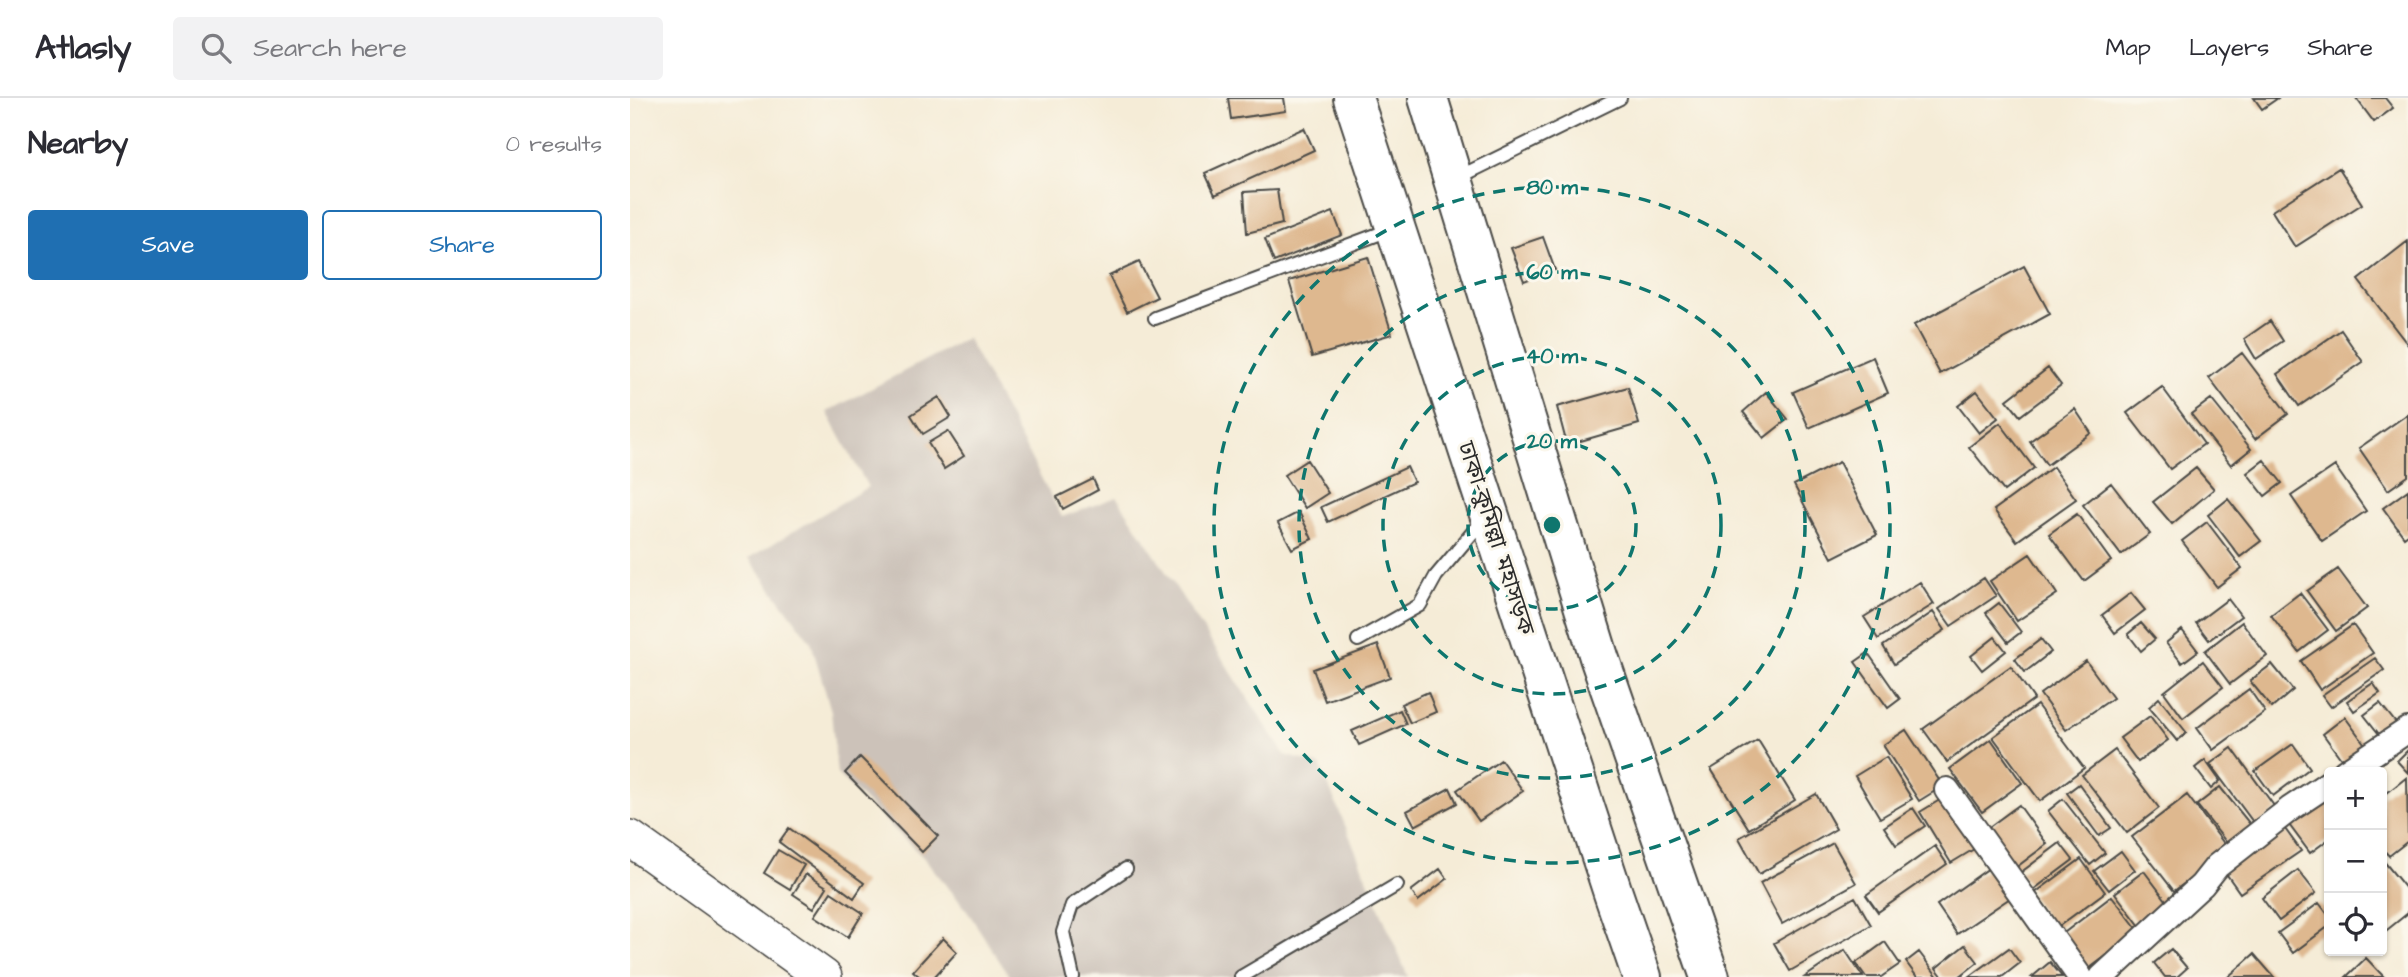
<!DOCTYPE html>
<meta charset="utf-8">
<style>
:root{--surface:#fff;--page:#f2f2f3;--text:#2b2b33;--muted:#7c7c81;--line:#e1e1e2;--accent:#1f6fb2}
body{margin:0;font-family:"Architects Daughter","Noto Sans Bengali",sans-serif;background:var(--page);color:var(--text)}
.controls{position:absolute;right:21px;bottom:21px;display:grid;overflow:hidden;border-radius:7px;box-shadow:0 2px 5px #0004}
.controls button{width:63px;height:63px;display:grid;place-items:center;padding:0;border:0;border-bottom:2px solid var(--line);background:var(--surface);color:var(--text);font:35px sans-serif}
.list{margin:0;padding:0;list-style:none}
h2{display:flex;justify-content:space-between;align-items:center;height:91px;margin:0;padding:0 28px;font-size:30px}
h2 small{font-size:23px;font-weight:400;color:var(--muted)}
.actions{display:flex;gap:14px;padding:21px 28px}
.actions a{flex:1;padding:16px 0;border:2px solid var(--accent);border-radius:7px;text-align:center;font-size:24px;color:var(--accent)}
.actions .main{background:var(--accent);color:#fff}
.icon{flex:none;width:38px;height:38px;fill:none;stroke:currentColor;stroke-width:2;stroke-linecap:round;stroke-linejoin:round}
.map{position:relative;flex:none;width:1778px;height:879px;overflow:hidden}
header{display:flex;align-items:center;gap:42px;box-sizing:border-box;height:98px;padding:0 35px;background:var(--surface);border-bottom:2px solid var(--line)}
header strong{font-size:33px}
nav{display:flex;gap:38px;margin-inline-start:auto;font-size:24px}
.search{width:490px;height:63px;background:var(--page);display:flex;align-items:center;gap:18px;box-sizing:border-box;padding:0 24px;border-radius:7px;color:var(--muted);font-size:26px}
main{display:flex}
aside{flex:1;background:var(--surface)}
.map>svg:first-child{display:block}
</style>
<header>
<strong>Atlasly</strong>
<div class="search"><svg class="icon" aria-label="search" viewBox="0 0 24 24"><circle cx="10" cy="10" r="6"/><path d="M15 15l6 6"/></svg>Search here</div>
<nav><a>Map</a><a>Layers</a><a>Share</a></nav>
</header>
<main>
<aside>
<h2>Nearby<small>0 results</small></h2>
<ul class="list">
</ul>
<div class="actions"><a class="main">Save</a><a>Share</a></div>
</aside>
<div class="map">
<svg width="1778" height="879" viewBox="0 0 1778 879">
<rect width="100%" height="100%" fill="#fbf7ec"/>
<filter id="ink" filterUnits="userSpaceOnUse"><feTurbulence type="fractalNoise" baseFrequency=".0143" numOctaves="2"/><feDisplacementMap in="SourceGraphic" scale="14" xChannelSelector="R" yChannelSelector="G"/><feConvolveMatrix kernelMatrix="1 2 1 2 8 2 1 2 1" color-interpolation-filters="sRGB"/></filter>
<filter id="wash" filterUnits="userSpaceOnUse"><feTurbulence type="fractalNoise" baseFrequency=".00686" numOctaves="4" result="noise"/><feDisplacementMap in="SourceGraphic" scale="28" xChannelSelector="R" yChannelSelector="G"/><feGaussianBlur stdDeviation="1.57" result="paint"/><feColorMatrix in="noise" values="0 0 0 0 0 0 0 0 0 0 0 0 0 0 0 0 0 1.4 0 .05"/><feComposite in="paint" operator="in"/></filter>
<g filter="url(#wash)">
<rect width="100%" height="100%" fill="#f5ecd7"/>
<path fill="#ccc2b9" d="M337,240L432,419L487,399L655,657L690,667L778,879H380L336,811L295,761L207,676L201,613L181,544L119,460L238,389L197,314Z"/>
<g id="blocks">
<path fill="#deb88f" d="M598,0H654L656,13L601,21Z
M1624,0H1648L1632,11Z
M1726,0H1755L1763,10L1744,24Z
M674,30L684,52L585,97L575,75Z
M1709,70L1732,106L1665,149L1642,113Z
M647,92L652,126L617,135L614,94Z
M703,114L712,137L644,164L635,141Z
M913,139L925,172L894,183L881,150Z
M1778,143V247L1728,182Z
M738,159L762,236L682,259L659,183Z
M509,164L527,199L497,214L479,178Z
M1394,168L1420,216L1310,276L1284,227Z
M1640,223L1653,243L1626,261L1614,241Z
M1711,232L1733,264L1669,308L1647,276Z
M1612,255L1658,316L1625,341L1579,280Z
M1243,259L1258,295L1179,330L1163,294Z
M1418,270L1431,287L1390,318L1377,302Z
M998,289L1009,326L937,347L927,309Z
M1532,289L1574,346L1540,371L1497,315Z
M1347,293L1368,320L1349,335L1328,308Z
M1136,294L1158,321L1134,340L1113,314Z
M309,299L321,319L293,336L281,317Z
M1581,301L1621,351L1601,367L1561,316Z
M1445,311L1461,335L1417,367L1400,343Z
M1778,316V378L1758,392L1729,350Z
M1370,325L1404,370L1374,393L1339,349Z
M318,333L334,358L314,371L298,345Z
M677,362L698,395L675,410L654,377Z
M1634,362L1652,385L1635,398L1617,375Z
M1209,364L1247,437L1202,460L1164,387Z
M1705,368L1736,413L1692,443L1661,398Z
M777,369L784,384L698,424L691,409Z
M1423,369L1446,401L1387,443L1364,412Z
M1566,370L1584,391L1542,426L1523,404Z
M463,381L468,392L433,411L427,399Z
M1481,385L1520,436L1491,457L1453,407Z
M1778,392V436L1774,439L1753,410Z
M1598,401L1631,443L1610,459L1578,417Z
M669,414L682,441L662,451L648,425Z
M1447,416L1481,463L1454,483L1419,436Z
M1577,424L1612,470L1587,489L1552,443Z
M1400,456L1427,496L1387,523L1360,483Z
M1708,471L1737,510L1706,533L1677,493Z
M1354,480L1366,498L1321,528L1309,511Z
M1290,484L1304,506L1248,541L1234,519Z
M1501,495L1515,512L1485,535L1472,517Z
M1670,495L1698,532L1669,554L1641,517Z
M1598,501L1611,518L1579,542L1566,525Z
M1369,505L1391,534L1378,544L1356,515Z
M1303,514L1315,532L1264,566L1253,548Z
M1612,524L1637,558L1600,586L1575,553Z
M1511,525L1525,541L1511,553L1498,536Z
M1723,527L1743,555L1690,592L1671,563Z
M1552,532L1568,553L1552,565L1536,545Z
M1365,539L1376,553L1352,572L1341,558Z
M1411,541L1421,554L1395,574L1385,561Z
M748,547L760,579L695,603L683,571Z
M1238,555L1270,601L1258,610L1225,564Z
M1745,560L1754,572L1701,609L1692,597Z
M1456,563L1483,600L1436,632L1410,596Z
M1573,563L1593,589L1553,620L1534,594Z
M1642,566L1663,592L1642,610L1620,583Z
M1381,568L1404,601L1317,664L1293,631Z
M1743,585L1750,595L1724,613L1717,603Z
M1619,591L1635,614L1583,652L1567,630Z
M798,594L806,614L780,625L771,606Z
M1529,600L1557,635L1547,643L1519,609Z
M1750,605L1769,629L1753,641L1734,617Z
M1407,607L1454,670L1410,703L1363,639Z
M770,612L776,626L729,647L722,633Z
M1520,618L1538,642L1508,664L1490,640Z
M1715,619L1739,652L1717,669L1693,636Z
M1276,632L1313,688L1289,703L1253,647Z
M1361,641L1392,685L1352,714L1320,671Z
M1128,642L1165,702L1119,731L1081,671Z
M1663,646L1680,670L1643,698L1625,673Z
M1602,650L1647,712L1626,728L1580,666Z
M1485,652L1529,710L1497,735L1452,677Z
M1778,652V675L1767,663Z
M230,659L308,738L292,754L215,675Z
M1256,659L1282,701L1250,720L1225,678Z
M871,662L893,693L849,723L827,692Z
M1575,662L1590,683L1581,691L1565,670Z
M1777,679L1778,743L1759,758L1752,750V699Z
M1449,686L1481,730L1469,738L1437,695Z
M1590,689L1624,731L1601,750L1567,707Z
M820,690L827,705L785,728L777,713Z
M1699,694V741L1680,755L1657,724Z
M1186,696L1206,731L1129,776L1109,740Z
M1318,697L1349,748L1321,765L1290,714Z
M1557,697L1599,752L1544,793L1502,739Z
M1433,701L1475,755L1460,767L1418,713Z
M1389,707L1417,746L1384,771L1355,732Z
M1283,710L1295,728L1266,747L1254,729Z
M1650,724L1671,753L1610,795L1590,767Z
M159,730L234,785L224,800L149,744Z
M1203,745L1226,785L1152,826L1130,785Z
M1430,745L1443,762L1403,792L1390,775Z
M1305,748L1317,766L1248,814L1236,797Z
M148,752L174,767L160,791L134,775Z
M1491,753L1505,772L1479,792L1464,773Z
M1451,761L1475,794L1425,831L1401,798Z
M1752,761L1778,793V815L1752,836Z
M1362,768L1383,798L1327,836L1307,807Z
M810,771L817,781L788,803L781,793Z
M1668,772L1686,795L1649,823L1632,800Z
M1514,773L1542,810L1513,832L1485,795Z
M176,776L197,789L184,810L163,796Z
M201,794L233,815L218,839L185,818Z
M1482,798L1509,833L1456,873L1430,838Z
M1225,799L1241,827L1160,873L1144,845Z
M1689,805L1699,818V828L1663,855L1648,835Z
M313,840L327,854L304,879H290L283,873Z
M1255,844L1270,866L1251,879H1236L1226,865Z
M1335,847L1348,864L1329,879H1313L1306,870Z
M1379,850L1390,865L1372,879H1339Z
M1541,851L1557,870L1547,879H1535L1524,865Z
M1215,852L1233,879H1175Z
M1289,854L1308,879H1287L1276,864Z
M1624,856L1644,879H1598Z
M1736,860L1754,879H1716Z
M1420,864L1432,879H1402Z"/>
</g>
</g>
<g filter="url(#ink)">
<use href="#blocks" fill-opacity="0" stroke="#494845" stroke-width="2"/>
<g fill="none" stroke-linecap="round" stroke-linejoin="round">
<defs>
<path id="service" d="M827,80L990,0
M525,220L762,131
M728,542L790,507L806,478L854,421
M443,879L433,834L442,807L496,771
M611,879L767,787"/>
<path id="minor" d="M1715,674L1778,632
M1317,692L1450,879
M1472,879L1572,787L1587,768L1660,711L1699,685"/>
<path id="secondary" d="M0,740L194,879"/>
<path id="trunk" d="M723,0L983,795L1012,879
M798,0L969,559L1080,879"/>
</defs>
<use href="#service" stroke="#494845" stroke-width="16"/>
<use href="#minor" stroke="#494845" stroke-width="28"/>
<use href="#secondary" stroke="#494845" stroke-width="38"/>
<use href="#trunk" stroke="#494845" stroke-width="42"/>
<use href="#service" stroke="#fff" stroke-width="12"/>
<use href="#minor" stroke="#fff" stroke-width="24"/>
<use href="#secondary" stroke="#fff" stroke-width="35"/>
<use href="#trunk" stroke="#fff" stroke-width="38"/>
</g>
</g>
<g fill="none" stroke="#0f766e" stroke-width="3.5" stroke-dasharray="12 9">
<circle cx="922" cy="427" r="84"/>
<circle cx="922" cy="427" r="169"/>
<circle cx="922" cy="427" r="253"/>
<circle cx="922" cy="427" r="338"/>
</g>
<g text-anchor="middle" stroke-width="6" stroke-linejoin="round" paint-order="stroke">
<g font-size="23" fill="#2b2b2b" stroke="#fbf7ec">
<text transform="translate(867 440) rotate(72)" y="8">ঢাকা–কুমিল্লা মহাসড়ক</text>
</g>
</g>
<circle cx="922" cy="427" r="10" fill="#0f766e" stroke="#fbf7ec" stroke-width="3.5"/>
<g font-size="21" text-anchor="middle" font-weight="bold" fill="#0f766e" stroke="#fbf7ec" stroke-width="6" stroke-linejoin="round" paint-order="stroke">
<text x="922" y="96">80 m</text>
<text x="922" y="181">60 m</text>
<text x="922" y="265">40 m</text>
<text x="922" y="350">20 m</text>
</g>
</svg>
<div class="controls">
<button>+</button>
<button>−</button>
<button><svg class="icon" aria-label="locate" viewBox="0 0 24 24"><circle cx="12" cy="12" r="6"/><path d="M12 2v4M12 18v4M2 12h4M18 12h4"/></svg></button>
</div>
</div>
</main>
